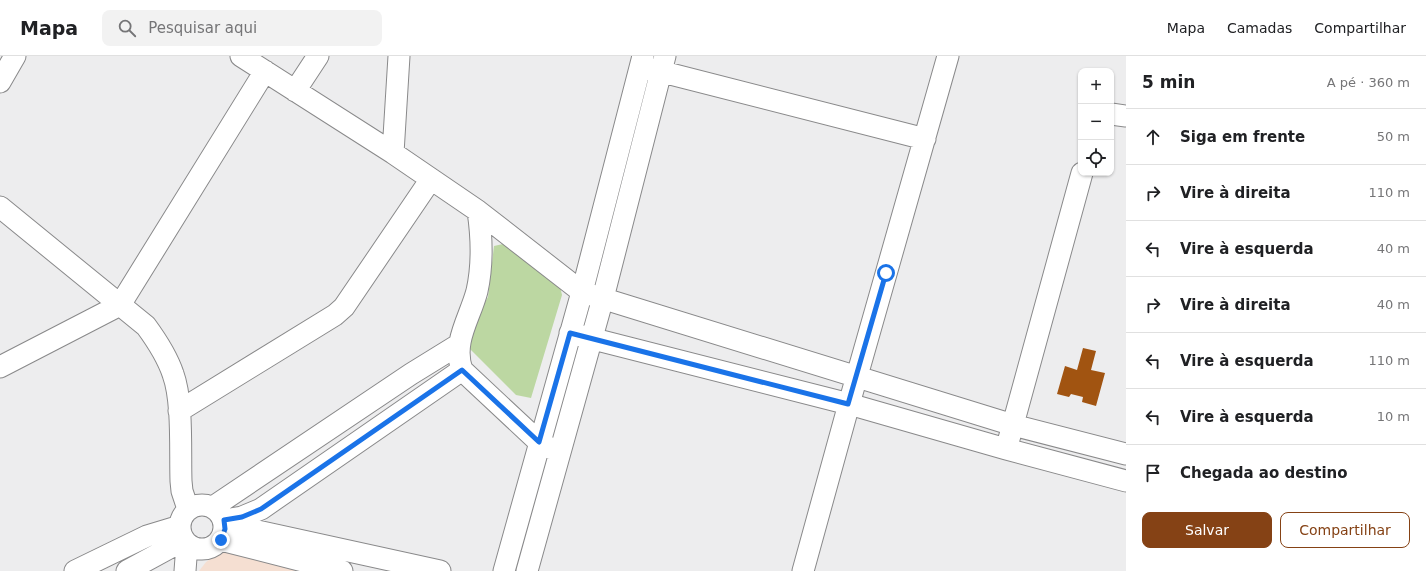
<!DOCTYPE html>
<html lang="pt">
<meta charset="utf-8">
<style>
:root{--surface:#fff;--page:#f2f2f2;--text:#202124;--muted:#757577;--line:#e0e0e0;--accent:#854215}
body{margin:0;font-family:"DejaVu Sans",sans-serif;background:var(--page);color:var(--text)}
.controls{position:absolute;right:12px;top:12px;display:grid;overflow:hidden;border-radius:8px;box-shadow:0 1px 3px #0004}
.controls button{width:36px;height:36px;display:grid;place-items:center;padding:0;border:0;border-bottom:1px solid var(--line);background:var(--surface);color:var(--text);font:20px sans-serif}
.stop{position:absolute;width:12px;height:12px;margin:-9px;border:3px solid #1a73e8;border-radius:50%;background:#fff}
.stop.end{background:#1a73e8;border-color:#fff;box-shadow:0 1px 4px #0008}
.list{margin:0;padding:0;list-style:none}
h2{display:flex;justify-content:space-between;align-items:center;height:52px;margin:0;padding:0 16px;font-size:17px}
h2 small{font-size:13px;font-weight:400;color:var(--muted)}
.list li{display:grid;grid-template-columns:26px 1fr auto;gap:12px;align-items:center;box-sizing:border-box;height:56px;padding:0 16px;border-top:1px solid var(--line)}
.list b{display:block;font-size:15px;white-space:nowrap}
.list em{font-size:13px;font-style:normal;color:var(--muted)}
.actions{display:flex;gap:8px;padding:12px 16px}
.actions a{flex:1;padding:9px 0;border:1px solid var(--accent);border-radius:8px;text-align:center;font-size:14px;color:var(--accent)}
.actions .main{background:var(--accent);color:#fff}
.icon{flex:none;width:22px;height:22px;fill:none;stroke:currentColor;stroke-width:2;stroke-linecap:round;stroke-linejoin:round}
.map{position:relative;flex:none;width:1126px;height:515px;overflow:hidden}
header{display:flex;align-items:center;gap:24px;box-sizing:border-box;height:56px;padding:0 20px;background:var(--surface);border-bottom:1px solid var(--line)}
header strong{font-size:19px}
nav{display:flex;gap:22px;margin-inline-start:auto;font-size:14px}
.search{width:280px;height:36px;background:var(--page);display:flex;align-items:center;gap:10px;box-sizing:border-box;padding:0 14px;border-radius:8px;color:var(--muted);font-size:15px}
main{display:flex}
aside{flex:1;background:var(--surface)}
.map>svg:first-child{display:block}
</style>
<header>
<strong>Mapa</strong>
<div class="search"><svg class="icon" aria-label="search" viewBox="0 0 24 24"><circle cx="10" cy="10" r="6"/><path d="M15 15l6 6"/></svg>Pesquisar aqui</div>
<nav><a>Mapa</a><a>Camadas</a><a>Compartilhar</a></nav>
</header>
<main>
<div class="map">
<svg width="1126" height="515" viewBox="0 0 1126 515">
<rect width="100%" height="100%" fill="#ededee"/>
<path fill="#f5dfd2" d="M222,495L233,497L300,515H199L206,506Z"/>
<path fill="#bcd7a2" d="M503,188L559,226L562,239L531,342L516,339L466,289L470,272L488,241L494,190Z"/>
<path fill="#a15411" d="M1083,292L1096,295L1091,314L1105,317L1096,350L1082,346L1083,341L1071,338L1069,341L1057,338L1065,310L1077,314Z"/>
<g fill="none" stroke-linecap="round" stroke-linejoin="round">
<defs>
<path id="minor" d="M241,0L393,97L478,155L582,236L1013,369L1126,398
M647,12L925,83
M0,26L15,0
M295,35L318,0
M1111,58L1126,60
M393,97L399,0
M0,151L146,270C157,285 167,300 173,318C183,345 180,395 181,425L182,435L188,453
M478,155C482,182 483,208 477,235C470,262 452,286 462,314L539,386L550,392
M570,277L849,348L1006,393L1126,425
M0,311L120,249L265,15
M179,355L335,259L344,251L431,123
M1009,383L1082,117
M180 471a22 22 0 1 1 44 0a22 22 0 1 1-44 0Z
M213,451L411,318L458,289
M224,464L242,461L261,453L462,314
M225,468L440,515
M221,484L342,515
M75,515L147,480L180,470
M127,515L184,484
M185,515L187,488
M504,515L582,236L643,0
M527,515L603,242L665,0
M803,515L849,348L948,0"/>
</defs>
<use href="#minor" stroke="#89898a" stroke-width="23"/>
<use href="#minor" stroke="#fff" stroke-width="21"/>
</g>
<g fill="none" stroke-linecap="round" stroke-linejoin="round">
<path stroke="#1a73e8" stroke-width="5" d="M221,484L225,473L224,464L242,461L261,453L462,314L539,386L570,277L848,348L886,217"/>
</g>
</svg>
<div class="controls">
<button>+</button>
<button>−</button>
<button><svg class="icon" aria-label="locate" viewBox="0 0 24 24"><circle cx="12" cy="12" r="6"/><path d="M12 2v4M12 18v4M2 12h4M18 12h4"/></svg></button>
</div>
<div class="stop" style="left:886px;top:217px"></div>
<div class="stop end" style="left:221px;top:484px"></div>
</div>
<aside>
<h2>5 min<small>A pé · 360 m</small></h2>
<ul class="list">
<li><svg class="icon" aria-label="ahead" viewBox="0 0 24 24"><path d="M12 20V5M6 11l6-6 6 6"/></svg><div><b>Siga em frente</b></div><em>50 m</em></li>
<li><svg class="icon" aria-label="right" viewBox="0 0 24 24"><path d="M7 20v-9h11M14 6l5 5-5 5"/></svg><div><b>Vire à direita</b></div><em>110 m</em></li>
<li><svg class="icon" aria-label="left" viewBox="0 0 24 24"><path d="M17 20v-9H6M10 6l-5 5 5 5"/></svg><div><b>Vire à esquerda</b></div><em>40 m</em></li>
<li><svg class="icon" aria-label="right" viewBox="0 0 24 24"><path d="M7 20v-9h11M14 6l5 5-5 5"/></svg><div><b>Vire à direita</b></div><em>40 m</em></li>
<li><svg class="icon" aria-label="left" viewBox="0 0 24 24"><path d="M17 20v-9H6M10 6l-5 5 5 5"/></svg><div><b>Vire à esquerda</b></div><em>110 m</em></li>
<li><svg class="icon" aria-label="left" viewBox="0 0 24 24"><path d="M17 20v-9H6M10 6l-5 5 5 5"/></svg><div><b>Vire à esquerda</b></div><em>10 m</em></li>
<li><svg class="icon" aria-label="arrive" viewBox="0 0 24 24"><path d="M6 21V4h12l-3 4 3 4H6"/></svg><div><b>Chegada ao destino</b></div></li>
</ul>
<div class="actions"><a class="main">Salvar</a><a>Compartilhar</a></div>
</aside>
</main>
